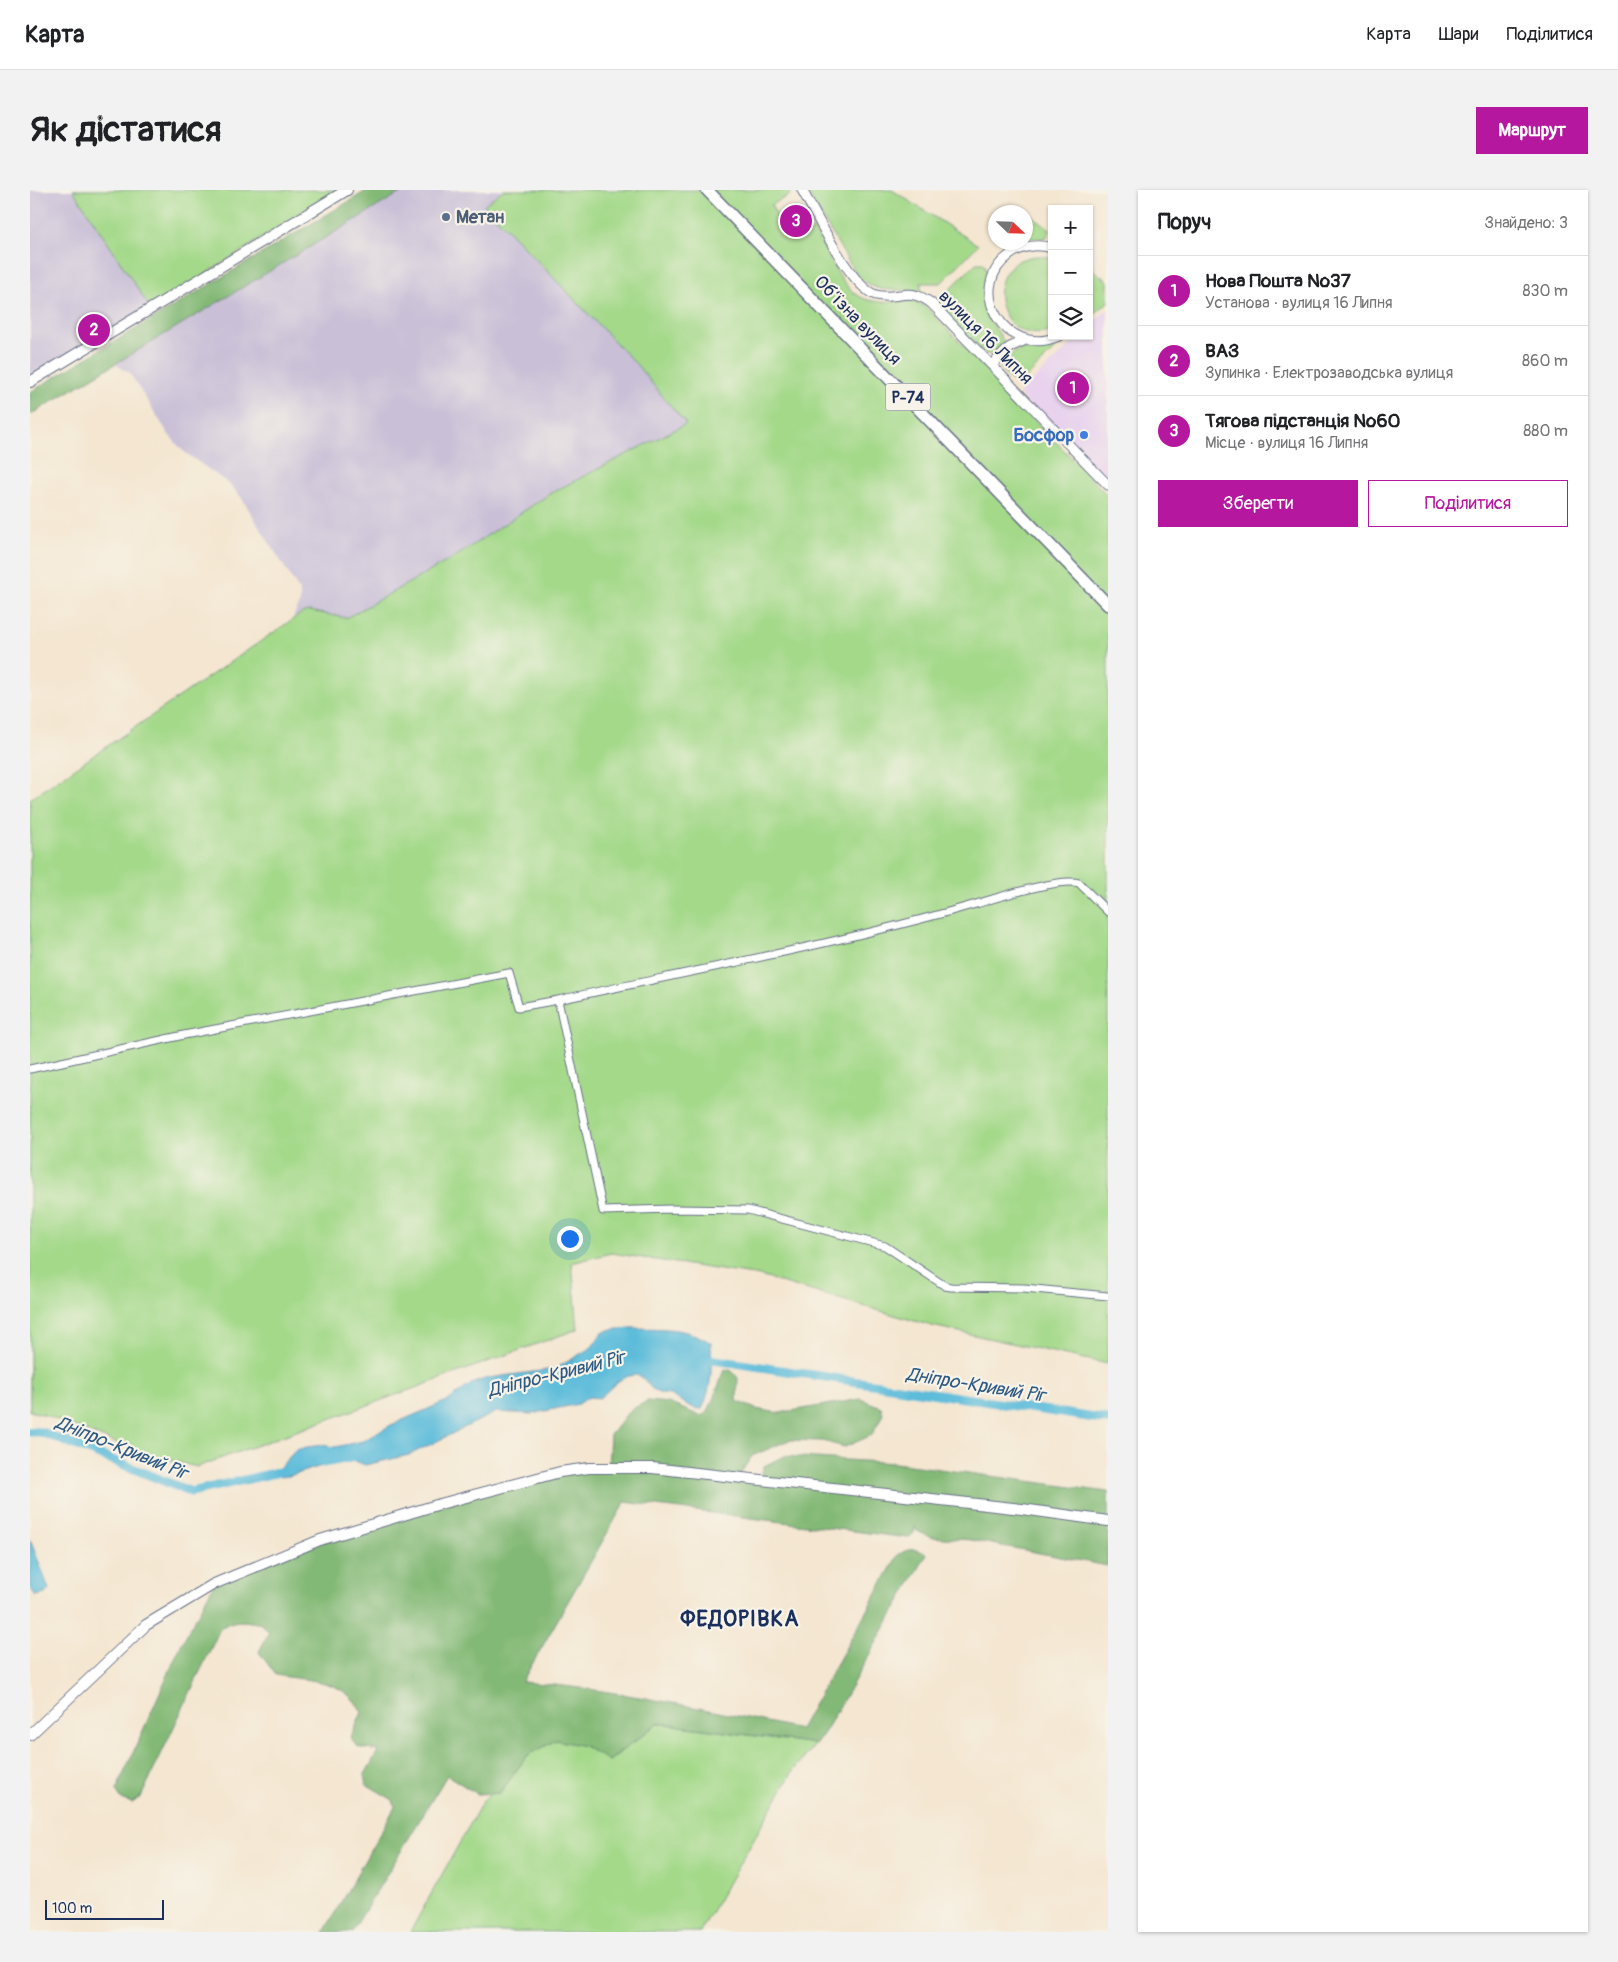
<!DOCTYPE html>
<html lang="uk">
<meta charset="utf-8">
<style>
:root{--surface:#fff;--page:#f2f2f2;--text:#202124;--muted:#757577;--line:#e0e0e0;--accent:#b5179e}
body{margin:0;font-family:Pangolin,sans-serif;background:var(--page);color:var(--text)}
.controls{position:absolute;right:15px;top:15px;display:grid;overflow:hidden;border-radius:0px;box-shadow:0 1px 4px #0004}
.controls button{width:45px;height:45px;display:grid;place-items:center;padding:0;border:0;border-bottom:1px solid var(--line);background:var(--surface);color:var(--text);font:25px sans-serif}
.compass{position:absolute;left:958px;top:15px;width:45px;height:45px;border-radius:50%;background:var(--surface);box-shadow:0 1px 4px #0004;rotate:113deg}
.scale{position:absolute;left:15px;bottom:12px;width:119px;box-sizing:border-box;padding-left:5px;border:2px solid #1b2f5e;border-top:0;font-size:14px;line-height:18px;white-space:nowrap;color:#1b2f5e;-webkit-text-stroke:4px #f7f3e8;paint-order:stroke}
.you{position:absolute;left:539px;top:1048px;width:18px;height:18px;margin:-12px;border:4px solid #fff;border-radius:50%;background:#1a73e8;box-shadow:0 0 0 8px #1a73e833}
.badge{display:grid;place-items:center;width:32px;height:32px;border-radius:50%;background:var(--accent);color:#fff;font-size:16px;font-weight:700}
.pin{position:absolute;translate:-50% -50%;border:2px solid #fff;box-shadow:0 1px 5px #0006}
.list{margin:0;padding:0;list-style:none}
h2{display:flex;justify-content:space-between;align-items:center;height:65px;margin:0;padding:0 20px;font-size:21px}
h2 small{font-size:16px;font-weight:400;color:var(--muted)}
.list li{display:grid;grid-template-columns:32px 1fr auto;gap:15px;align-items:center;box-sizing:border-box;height:70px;padding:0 20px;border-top:1px solid var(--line)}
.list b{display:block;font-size:19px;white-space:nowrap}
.list p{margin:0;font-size:16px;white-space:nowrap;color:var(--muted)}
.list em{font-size:16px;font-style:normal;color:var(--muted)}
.actions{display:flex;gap:10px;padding:15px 20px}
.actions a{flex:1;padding:11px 0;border:1px solid var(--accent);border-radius:0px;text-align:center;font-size:18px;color:var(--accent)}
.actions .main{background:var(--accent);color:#fff}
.icon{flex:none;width:28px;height:28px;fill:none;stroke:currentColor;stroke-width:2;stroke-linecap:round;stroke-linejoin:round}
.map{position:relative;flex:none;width:1078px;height:1742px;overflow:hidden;border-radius:0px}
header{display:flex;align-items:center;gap:30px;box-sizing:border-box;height:70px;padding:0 25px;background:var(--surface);border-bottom:1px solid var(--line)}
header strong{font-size:24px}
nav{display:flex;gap:28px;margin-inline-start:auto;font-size:18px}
.intro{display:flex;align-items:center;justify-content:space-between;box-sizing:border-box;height:120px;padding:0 30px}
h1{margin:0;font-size:35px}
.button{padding:12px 22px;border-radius:0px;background:var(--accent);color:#fff;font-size:18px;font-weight:700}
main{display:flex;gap:30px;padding:0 30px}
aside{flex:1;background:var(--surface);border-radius:0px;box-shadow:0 1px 4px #0004}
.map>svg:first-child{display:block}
</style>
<header>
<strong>Карта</strong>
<nav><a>Карта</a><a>Шари</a><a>Поділитися</a></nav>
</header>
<div class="intro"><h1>Як дістатися</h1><a class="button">Маршрут</a></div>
<main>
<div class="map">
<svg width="1078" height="1742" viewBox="0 0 1078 1742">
<rect width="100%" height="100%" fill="#f7f3e8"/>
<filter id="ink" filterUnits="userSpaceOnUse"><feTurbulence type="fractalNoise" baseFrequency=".02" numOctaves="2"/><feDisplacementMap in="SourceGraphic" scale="10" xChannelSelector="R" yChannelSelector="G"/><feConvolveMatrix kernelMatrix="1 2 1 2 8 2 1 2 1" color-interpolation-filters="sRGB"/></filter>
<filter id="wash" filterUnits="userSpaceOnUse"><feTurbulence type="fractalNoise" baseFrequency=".0096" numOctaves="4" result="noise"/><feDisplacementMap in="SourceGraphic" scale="20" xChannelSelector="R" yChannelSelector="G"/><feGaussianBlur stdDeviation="1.12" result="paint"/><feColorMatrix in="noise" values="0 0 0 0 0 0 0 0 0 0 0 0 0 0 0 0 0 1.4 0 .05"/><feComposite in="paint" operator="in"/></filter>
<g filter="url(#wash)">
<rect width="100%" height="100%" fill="#f4e6d0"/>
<path fill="#e8d2ee" d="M1078,119V295L989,204L1050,146H1059V137Z"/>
<path fill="#c9bfd7" d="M0,0H43L121,119L0,192Z
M375,0H473L454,15L606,174L656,234L521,303L425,367L316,428L272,423L263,428L270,412V402L211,307L199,294L153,261L139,245L99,182L84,174Z"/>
<path fill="#a4d98a" stroke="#608474" d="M43,0H307L121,119Z
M473,0H758L760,5L741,15L761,51L784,40C794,57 808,89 823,102C832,110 845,112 856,112C872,111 883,108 897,118L1078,306V1174L902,1136L730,1086L581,1063L542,1073L548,1139L167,1277L111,1263L15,1225L0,1221V609L272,423L279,421L316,428L425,367L521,303L656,234L606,174L454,15Z
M776,0H862L948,55L911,93H891V101C860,97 845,108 823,79Z
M997,22L1020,40L1016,48L996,49Z
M1010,66L1022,68V141C962,160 948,66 1010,66Z
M946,73H953C961,83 952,98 953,111C956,129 966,137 974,152L964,165L954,163L909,118L908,111Z
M1059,77L1078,91V112L1059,129Z
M1025,154V159L992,192C982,192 976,188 971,178C978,156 1006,157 1025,154Z
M628,1533L786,1554L763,1581L670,1742H380L454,1609L460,1604L470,1603L497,1566L526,1550L555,1556L579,1571Z"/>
<path fill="#83b976" stroke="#4f746a" d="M338,0H375L0,225V202Z
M695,1179L702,1181L708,1188L707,1211L726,1219L749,1223L831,1209L851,1217L853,1224L842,1245L815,1257L792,1251L759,1250L722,1266L708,1287L730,1290L734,1276L754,1266L865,1273L1078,1302V1376L941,1350L900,1347L887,1341L885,1337L884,1343L878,1348L595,1312L492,1492C586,1499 678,1520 770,1539L868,1365C878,1358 885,1358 897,1364L796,1540L786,1554L628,1533L579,1571L554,1556L526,1550L497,1566L470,1603L447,1604L417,1585L322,1742H294L365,1617L363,1610L336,1594L334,1586L348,1561C336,1558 327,1561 321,1548L332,1522C312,1487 281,1492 246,1485L229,1462L239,1442L232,1434C216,1431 203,1428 190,1439L111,1607L102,1613L91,1609L86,1601L151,1455L184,1394L290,1350L530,1282L578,1277L580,1245L600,1220L618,1211L638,1213L671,1226L678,1222Z"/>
<path fill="#5cbcda" stroke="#3c769c" d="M601,1138C631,1139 655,1136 681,1153C682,1176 682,1198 672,1219C659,1219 651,1210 640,1205C635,1204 629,1204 625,1201C614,1194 615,1180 596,1187C585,1191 578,1202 569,1208L559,1207L548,1214L501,1224L466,1222L379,1265L335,1275L318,1268L259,1286L250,1287L248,1285L249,1278L266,1260L277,1257L292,1255L305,1257L333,1251L361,1235L419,1210L443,1193L458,1188L525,1179L562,1157L571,1144L578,1140Z
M0,1349L19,1399L15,1404L6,1406L0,1398Z"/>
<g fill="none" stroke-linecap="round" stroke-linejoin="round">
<path stroke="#5cbcda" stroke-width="9" d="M670,1170L678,1169L1078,1230
M0,1242H11L50,1257L161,1302L258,1280
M293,1273L325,1267"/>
</g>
</g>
<g filter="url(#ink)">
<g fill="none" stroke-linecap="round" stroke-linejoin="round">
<defs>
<path id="minor" d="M1078,722L1049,693C1031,687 966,708 946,714C808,754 667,780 528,810L573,1021L642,1019L718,1020L855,1056L915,1096L921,1097L994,1098L1078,1106
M0,879L154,845L479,783L489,817L528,810"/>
<path id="tertiary" d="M772,0C786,24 821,98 846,105C869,111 876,95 901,113L1078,295
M1022,58C1008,54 993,56 981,64C933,97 975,170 1029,146
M962,175L980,157L996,150"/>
<path id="secondary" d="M0,192L317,0
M0,1545L116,1435L184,1394L290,1350L410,1314L530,1282L559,1278H622L992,1319L1078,1331"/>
<path id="primary" d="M677,0L1078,415"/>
</defs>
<use href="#minor" stroke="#676f86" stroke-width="9"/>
<use href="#tertiary" stroke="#676f86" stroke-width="11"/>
<use href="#secondary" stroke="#676f86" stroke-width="12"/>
<use href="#primary" stroke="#676f86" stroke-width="14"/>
<use href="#minor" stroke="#fff" stroke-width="7"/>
<use href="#tertiary" stroke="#fff" stroke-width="9"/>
<use href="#secondary" stroke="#fff" stroke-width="10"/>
<use href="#primary" stroke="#fff" stroke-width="11"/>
</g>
</g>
<circle fill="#5c6f8a" stroke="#f7f3e8" stroke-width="2" cx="416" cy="27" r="5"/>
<circle fill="#3f7fe0" stroke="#f7f3e8" stroke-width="2" cx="1054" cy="245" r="5"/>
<g text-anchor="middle" stroke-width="4.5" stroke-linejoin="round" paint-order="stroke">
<rect fill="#f7f3e8" stroke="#5d6a87" stroke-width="1" x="855.5" y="193.5" width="45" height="27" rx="4"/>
<g font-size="16" font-weight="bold" fill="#1b2f5e">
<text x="878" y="213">Р-74</text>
</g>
<g font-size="18" font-weight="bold" fill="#4e5e75" stroke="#f7f3e8" text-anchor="start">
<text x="426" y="33">Метан</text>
</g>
<g font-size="18" fill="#1b2f5e" stroke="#f7f3e8">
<text transform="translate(828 130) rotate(46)" y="6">Обʼїзна вулиця</text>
<text transform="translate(956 147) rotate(45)" y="6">вулиця 16 Липня</text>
</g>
<g font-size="18" font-weight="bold" fill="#366cbe" stroke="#f7f3e8" text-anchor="end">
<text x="1044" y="251">Босфор</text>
</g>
<g font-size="19" font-style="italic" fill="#2e5983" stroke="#f7f3e8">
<text transform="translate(526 1183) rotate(-14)" y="7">Дніпро-Кривий Ріг</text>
<text transform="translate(946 1194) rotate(9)" y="7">Дніпро-Кривий Ріг</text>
<text transform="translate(92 1257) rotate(22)" y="7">Дніпро-Кривий Ріг</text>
</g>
<g font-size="22" font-weight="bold" letter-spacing="1" fill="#1b2f5e" stroke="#f7f3e8">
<text x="710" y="1436">ФЕДОРІВКА</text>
</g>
</g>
</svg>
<div class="controls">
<button>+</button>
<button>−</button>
<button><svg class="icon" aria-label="layers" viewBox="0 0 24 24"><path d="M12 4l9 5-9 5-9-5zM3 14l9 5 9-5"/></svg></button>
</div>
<svg class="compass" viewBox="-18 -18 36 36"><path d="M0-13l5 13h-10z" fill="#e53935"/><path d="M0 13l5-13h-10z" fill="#757577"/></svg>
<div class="scale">100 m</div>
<div class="you"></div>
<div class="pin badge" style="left:1043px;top:198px">1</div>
<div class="pin badge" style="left:64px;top:140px">2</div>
<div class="pin badge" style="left:766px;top:31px">3</div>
</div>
<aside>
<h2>Поруч<small>Знайдено: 3</small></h2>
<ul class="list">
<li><span class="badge">1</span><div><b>Нова Пошта №37</b><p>Установа · вулиця 16 Липня</p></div><em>830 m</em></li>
<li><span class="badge">2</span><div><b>ВАЗ</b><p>Зупинка · Електрозаводська вулиця</p></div><em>860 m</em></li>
<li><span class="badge">3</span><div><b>Тягова підстанція №60</b><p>Місце · вулиця 16 Липня</p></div><em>880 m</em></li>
</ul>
<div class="actions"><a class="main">Зберегти</a><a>Поділитися</a></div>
</aside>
</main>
